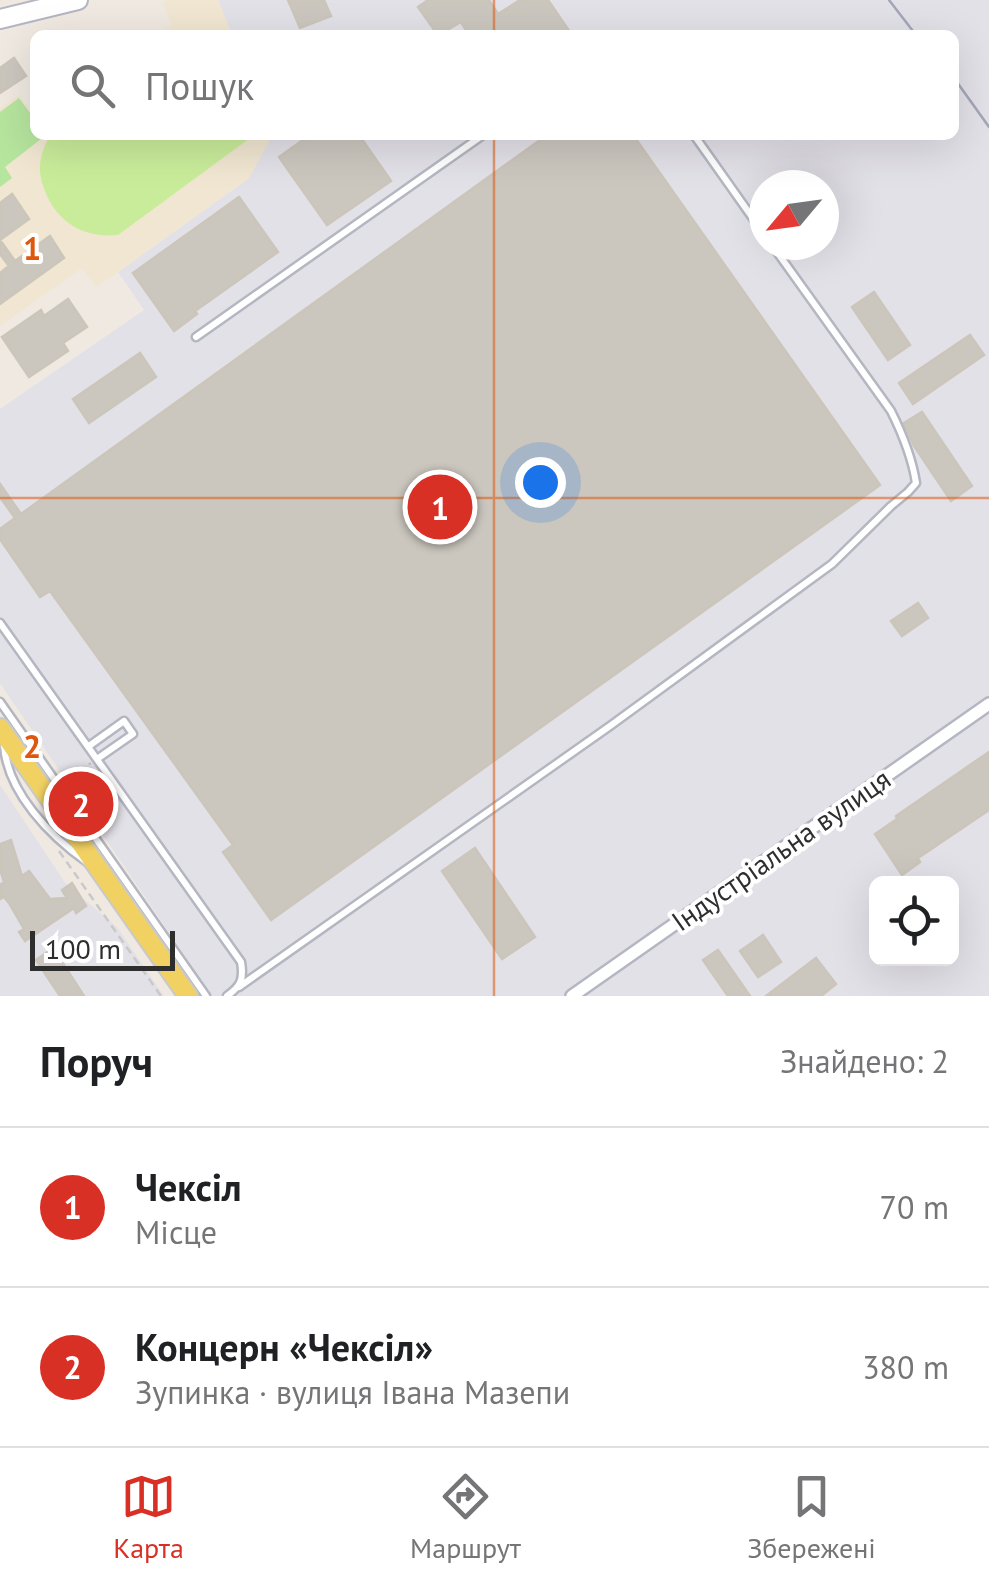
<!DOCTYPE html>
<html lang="uk">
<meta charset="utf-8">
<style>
:root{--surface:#fff;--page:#f6f6f6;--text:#202124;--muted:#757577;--line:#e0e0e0;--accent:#d93025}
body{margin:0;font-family:"PT Sans",sans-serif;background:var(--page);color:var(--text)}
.controls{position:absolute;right:30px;bottom:30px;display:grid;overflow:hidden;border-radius:15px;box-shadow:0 10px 40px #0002}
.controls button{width:90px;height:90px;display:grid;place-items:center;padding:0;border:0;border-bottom:2px solid var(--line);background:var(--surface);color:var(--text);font:50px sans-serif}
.compass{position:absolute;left:749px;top:170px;width:90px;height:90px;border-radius:50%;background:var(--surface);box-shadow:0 10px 40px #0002;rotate:241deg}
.scale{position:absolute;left:30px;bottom:25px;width:145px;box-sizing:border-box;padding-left:10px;border:5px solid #2e2e2e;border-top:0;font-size:28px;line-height:35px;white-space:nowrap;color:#2e2e2e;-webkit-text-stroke:8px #fff;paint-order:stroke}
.you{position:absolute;left:540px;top:482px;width:35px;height:35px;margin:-25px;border:8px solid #fff;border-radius:50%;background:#1a73e8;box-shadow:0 0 0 15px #1a73e833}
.badge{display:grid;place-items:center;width:65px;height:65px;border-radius:50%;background:var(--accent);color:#fff;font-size:32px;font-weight:700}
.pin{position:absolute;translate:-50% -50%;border:5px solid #fff;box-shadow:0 2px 10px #0006}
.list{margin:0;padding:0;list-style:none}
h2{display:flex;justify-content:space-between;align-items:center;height:130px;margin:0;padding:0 40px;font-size:42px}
h2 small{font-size:32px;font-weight:400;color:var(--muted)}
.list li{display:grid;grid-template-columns:65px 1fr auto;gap:30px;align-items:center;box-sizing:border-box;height:160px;padding:0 40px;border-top:2px solid var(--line)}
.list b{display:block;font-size:38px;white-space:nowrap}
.list p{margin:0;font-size:32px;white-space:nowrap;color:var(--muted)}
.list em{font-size:32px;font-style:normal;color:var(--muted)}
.icon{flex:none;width:55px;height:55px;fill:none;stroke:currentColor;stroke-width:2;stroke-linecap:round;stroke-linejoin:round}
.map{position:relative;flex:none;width:989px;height:996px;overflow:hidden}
.search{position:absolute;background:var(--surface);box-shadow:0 10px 40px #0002;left:30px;right:30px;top:30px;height:110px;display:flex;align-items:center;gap:25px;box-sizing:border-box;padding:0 35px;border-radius:15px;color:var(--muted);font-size:38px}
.sheet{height:450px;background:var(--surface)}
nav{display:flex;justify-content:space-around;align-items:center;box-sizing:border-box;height:140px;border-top:2px solid var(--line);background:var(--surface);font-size:28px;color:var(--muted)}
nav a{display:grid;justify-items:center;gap:5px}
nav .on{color:var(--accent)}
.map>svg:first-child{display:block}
</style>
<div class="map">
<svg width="989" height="996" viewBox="0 0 989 996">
<rect width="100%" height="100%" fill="#efe9e1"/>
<path fill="#e3e1e8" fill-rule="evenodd" d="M218,0H989V996H212L0,683V409L144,310L118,272L249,178L272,135H954V35H232ZM764,185H824V245H764ZM876,884H952V958H876Z
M0,785L66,884L117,927L164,996H0Z"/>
<path fill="#f0e6d1" d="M166,0H218L232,35H158L171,25L163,2Z
M19,95L35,117V135L272,136L249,178L118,272L96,287L82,268L0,326V108Z"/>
<path fill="#b6e59e" d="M19,98L35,120V135H46L5,167L12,178L0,187V112Z"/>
<path fill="#c9ec9a" d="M50,135H254L118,235C86,238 61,225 47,196C43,187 39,175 40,165C41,154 45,145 50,135Z"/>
<path fill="#cbc7bf" stroke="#cbc5ba" stroke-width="2.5" d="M288,0H324L331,16L300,28Z
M428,0H489L498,14L520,0H548L572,35H469L461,22L438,35L418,7Z
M14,58L26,76L0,93V68Z
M310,135H359L391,181L327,225L279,157Z
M547,135H633L880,485L271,920L223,852L233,845L50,591L40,597L0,539V529L15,518L0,497V484L21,514Z
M12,194L29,219L0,240L15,261L50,236L64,258L0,304V273L9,266L0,254V203Z
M239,197L278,252L195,311L197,314L174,331L133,273Z
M874,292L910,345L888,360L852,307Z
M68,299L87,327L63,343L68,351L29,377L2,337L41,310L44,316Z
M970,335L984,355L913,404L899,383Z
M140,353L156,377L89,423L73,399Z
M922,412L972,486L951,501L914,446L904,423Z
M918,603L928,618L902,636L891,621Z
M989,752V810L918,858L920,862L902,875L875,834L897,819L896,816Z
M11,840L22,876L29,871L50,899L67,898L62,890L72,883L86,906L76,913L74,908L25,941L19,932L24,929L9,903L4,897L0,899V885L4,882L0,869V844Z
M475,848L535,937L502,959L442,871Z
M763,935L781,962L758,977L740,951Z
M53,948L84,996H60L36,960Z
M718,950L750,996H728L703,960Z
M816,958L836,984L821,996H766Z"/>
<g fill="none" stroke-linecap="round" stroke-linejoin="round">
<defs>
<path id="lane" d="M694,135L764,234
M196,337L483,135
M0,623L241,962C244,979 241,986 227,996
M0,702L206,996
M4,745C7,792 50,836 87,862
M89,746L124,721L133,734L97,759
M239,987L610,726L832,564L891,506L908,492L916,483C912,457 903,435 891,411L772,245"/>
<path id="street" d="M572,996L989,704"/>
<path id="secondary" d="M0,19L78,0"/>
<path id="primary" d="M0,728L188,996"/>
</defs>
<use href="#lane" stroke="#b4b7c1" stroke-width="11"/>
<use href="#street" stroke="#b4b7c1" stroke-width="16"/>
<use href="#secondary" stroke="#b4b7c1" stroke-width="22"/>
<use href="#primary" stroke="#c9c9c9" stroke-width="22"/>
<path stroke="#c9c9c9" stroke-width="2.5" stroke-dasharray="8 5" stroke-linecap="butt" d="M67,779L91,763
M59,851L161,996"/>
<use href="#lane" stroke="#fff" stroke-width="6"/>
<use href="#street" stroke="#fff" stroke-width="11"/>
<use href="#secondary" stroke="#fff" stroke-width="18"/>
<use href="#primary" stroke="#f2d163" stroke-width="18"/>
<path stroke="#a3a6b8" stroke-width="2.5" d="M889,0L916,35
M954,78L989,127"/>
</g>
<path fill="none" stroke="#df570e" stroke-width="2.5" stroke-opacity="0.55" d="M494,0V35M494,135V996M0,498H989"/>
<g text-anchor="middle" stroke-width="8" stroke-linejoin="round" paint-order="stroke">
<g font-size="28" fill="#2e2e2e" stroke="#fff">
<text transform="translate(781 850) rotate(-35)" y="10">Індустріальна вулиця</text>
</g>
</g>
<g font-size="32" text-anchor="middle" font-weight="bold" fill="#df570e" stroke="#fff" stroke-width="8" stroke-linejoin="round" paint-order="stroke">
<text x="32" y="260">1</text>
<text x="32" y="758">2</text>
</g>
</svg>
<div class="controls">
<button><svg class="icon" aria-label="locate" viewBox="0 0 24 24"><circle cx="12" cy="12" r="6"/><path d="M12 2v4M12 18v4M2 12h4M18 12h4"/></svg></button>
</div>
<svg class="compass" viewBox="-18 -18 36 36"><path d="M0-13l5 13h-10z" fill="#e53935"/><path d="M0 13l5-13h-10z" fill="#757577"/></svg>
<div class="scale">100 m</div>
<div class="you"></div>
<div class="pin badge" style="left:440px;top:507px">1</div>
<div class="pin badge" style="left:81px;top:804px">2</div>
<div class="search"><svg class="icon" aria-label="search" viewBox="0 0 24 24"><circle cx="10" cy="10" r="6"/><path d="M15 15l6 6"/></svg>Пошук</div>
</div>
<section class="sheet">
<h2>Поруч<small>Знайдено: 2</small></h2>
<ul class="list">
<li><span class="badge">1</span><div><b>Чексіл</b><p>Місце</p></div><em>70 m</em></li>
<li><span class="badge">2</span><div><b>Концерн «Чексіл»</b><p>Зупинка · вулиця Івана Мазепи</p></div><em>380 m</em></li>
</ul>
</section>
<nav>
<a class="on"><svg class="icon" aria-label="map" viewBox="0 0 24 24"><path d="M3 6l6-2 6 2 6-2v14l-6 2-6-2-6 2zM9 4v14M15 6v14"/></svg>Карта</a>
<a><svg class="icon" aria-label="directions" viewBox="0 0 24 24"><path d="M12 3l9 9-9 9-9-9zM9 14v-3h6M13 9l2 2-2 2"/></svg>Маршрут</a>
<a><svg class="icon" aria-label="saved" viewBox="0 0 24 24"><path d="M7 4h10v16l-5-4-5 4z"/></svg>Збережені</a>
</nav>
